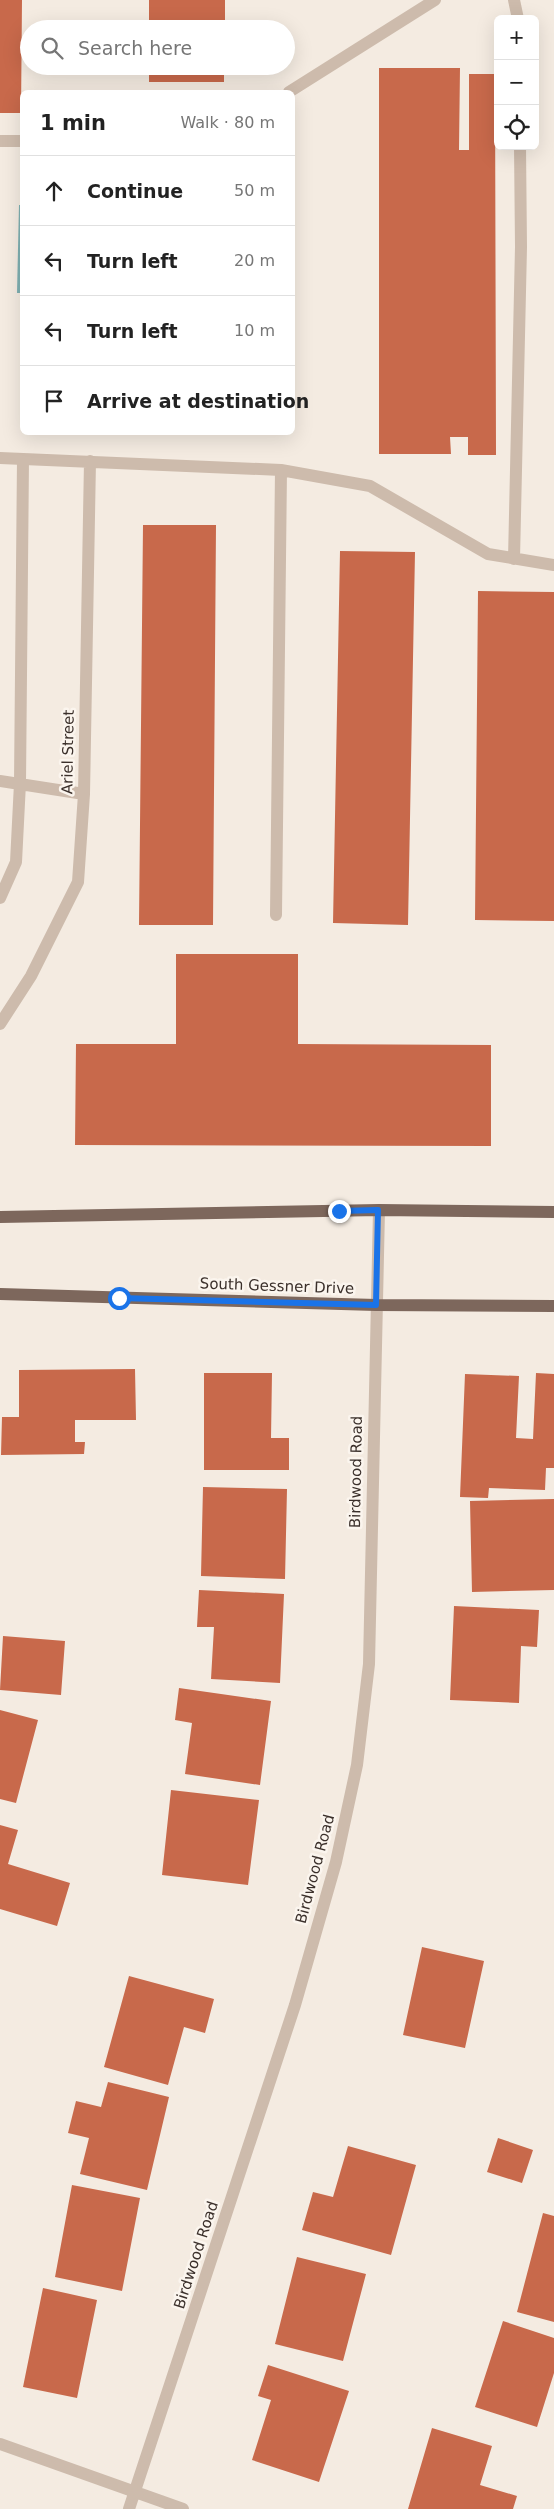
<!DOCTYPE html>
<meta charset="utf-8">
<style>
:root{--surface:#fff;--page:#f6f6f6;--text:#222;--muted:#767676;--line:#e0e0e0}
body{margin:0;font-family:"DejaVu Sans",sans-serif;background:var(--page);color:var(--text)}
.controls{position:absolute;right:15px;top:15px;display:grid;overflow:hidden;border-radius:8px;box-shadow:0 5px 20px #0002}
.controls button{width:45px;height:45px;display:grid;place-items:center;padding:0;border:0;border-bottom:1px solid var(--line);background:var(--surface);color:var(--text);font:25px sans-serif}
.stop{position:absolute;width:15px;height:15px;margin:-11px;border:4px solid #1a73e8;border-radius:50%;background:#fff}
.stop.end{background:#1a73e8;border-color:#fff;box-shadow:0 1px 5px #0008}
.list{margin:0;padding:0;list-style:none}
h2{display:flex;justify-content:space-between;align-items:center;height:65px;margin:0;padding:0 20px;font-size:21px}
h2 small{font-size:16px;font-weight:400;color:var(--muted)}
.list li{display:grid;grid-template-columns:32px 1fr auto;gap:15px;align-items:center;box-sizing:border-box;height:70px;padding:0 20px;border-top:1px solid var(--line)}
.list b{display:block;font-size:19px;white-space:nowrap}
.list em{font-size:16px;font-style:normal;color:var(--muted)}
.icon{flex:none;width:28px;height:28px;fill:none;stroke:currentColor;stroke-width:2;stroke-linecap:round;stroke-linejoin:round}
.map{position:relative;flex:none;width:554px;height:2509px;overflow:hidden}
.search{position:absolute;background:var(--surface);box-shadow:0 5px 20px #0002;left:20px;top:20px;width:275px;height:55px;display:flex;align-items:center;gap:12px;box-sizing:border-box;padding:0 18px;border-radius:28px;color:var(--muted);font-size:19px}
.panel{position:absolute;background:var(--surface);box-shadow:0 5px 20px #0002;left:20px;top:90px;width:275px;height:345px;border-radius:8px}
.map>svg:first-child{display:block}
</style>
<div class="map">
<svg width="554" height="2509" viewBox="0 0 554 2509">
<rect width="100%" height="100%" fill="#f4ebe1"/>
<path fill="#7fb0b2" d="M19,205H22V293H17Z"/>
<path fill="#c8694b" d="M0,0H22L21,113H0Z
M149,0H225V29H149Z
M149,66H224V82H149Z
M379,68H460L459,150H469V74H495L496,455H468V437H450L451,454H379Z
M143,525H216L213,925H139Z
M340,551L415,552L408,925L333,923Z
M478,591L554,592V921L475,920Z
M176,954H298V1044L491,1045V1146L75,1145L76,1044H176Z
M135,1369L136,1420H75V1442H85L84,1454L1,1455L2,1417H19V1370Z
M204,1373H272L271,1438H289V1470H204Z
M536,1373L554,1374V1468H546L545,1490L489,1488L488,1498L460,1497L465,1374L519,1376L516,1438L533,1439Z
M203,1487L287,1489L285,1579L201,1576Z
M554,1499V1590L472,1592L470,1501Z
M199,1590L284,1594L280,1683L211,1679L214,1627H197Z
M454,1606L539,1610L537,1647L521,1646L519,1703L450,1700Z
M3,1636L65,1641L61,1695L0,1690Z
M179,1688L271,1701L260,1785L185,1774L192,1723L175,1720Z
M0,1710L38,1720L16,1803L0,1799Z
M171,1790L259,1800L248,1885L162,1875Z
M0,1825L18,1830L8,1864L70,1883L57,1926L0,1909Z
M422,1947L484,1961L465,2048L403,2035Z
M129,1976L214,1999L205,2033L184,2027L168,2085L104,2067Z
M108,2082L169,2097L147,2190L80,2174L89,2138L68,2133L76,2101L101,2107Z
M498,2138L533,2150L522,2183L487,2172Z
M348,2146L416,2165L391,2255L302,2230L313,2192L333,2197Z
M72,2185L140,2198L122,2291L55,2277Z
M543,2213L554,2216V2322L517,2312Z
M297,2257L366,2274L343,2361L275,2344Z
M43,2288L97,2300L77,2398L23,2387Z
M503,2321L554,2338V2373L537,2427L475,2407Z
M268,2365L349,2391L319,2482L252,2460L271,2400L258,2396Z
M432,2428L492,2446L480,2485L517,2496L513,2509H408Z"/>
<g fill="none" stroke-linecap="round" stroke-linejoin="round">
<path stroke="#cdbbac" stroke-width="12" d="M514,0L518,19
M289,92L435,0
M0,141H22
M0,458L281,470L370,486L488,554L554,565
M514,559L521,247L520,146
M0,781L84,794
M0,898L16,862L20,783L23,459
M276,915L281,470
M0,1024L31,976L78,882L84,794L90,461
M0,2444L183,2509
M129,2509L295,2005L336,1862L357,1765L369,1664L379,1210"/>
<path stroke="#7d675c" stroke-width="12" d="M0,1217L379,1210L554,1212
M0,1294L376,1305L554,1306"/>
</g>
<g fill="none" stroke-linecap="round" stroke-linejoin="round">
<path stroke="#1a73e8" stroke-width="6" d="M119,1298L376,1305L378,1210L339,1211"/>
</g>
<g text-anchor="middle" stroke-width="5" stroke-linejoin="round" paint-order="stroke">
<g font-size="15" fill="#3b302b" stroke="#fbf5ee">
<text transform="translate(68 752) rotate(-89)" y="5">Ariel Street</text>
<text transform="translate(277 1286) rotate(2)" y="5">South Gessner Drive</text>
<text transform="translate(356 1472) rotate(-89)" y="5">Birdwood Road</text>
<text transform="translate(315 1869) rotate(-75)" y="5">Birdwood Road</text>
<text transform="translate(196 2255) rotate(-72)" y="5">Birdwood Road</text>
</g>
</g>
</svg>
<div class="controls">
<button>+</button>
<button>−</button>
<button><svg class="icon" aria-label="locate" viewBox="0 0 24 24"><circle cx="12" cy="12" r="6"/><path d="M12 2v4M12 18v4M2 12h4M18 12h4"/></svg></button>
</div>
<div class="stop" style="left:119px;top:1298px"></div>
<div class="stop end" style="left:339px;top:1211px"></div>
<div class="search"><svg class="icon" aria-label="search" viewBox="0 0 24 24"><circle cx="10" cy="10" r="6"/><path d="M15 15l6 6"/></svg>Search here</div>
<section class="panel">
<h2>1 min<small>Walk · 80 m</small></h2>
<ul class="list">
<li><svg class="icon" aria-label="ahead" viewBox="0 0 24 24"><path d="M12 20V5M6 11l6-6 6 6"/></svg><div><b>Continue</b></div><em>50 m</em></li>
<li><svg class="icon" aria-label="left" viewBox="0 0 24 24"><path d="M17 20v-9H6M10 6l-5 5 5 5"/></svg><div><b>Turn left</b></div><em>20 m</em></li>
<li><svg class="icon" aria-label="left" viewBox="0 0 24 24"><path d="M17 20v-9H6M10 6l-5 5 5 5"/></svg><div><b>Turn left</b></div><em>10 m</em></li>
<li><svg class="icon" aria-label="arrive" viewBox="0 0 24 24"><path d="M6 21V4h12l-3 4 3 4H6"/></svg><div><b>Arrive at destination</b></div></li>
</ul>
</section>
</div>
